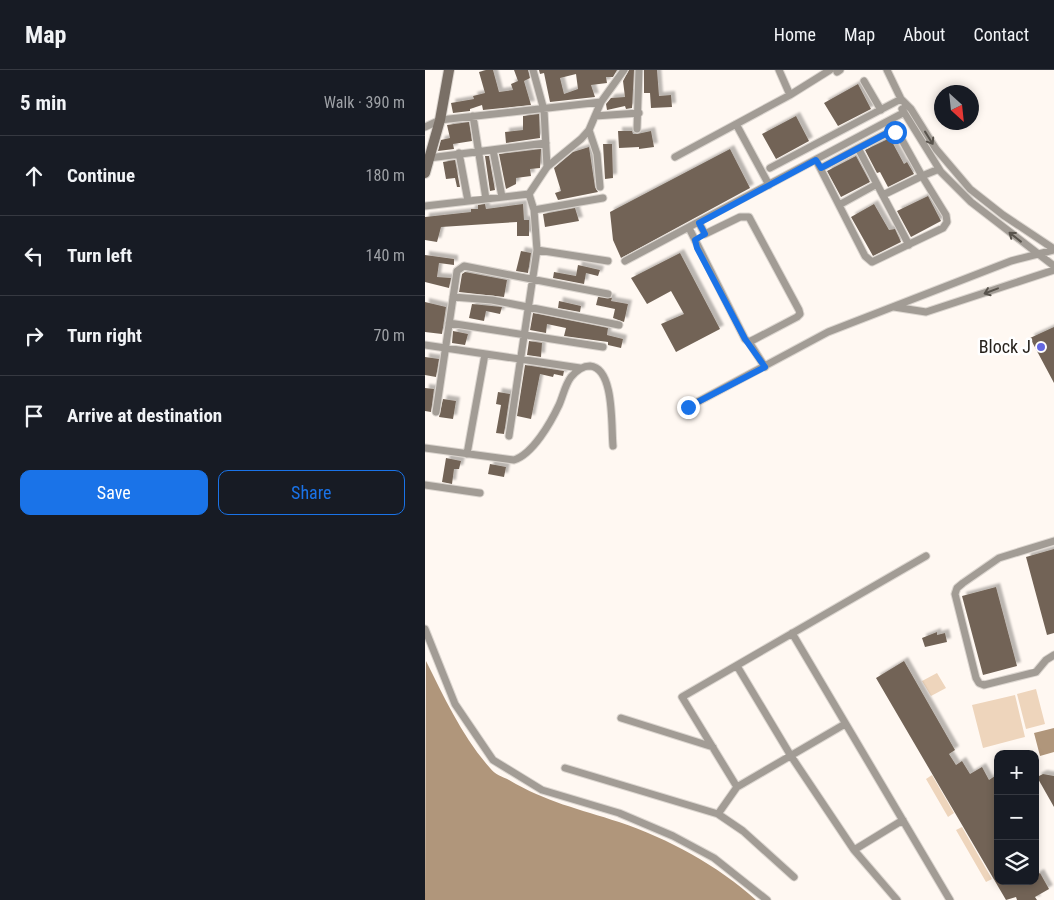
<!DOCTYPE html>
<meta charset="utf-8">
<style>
:root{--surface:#171b24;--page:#20242c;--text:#f1f3f6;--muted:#9ea1a6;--line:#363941;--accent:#1a73e8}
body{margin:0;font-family:"Roboto Condensed",sans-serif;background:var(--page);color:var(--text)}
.controls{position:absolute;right:15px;bottom:15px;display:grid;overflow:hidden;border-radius:10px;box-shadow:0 2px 8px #0003}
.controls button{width:45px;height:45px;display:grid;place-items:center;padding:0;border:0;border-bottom:1px solid var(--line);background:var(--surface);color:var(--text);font:25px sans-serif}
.compass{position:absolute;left:509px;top:15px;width:45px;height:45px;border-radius:50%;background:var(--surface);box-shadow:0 2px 8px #0003;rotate:153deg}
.stop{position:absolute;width:15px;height:15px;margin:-11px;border:4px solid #1a73e8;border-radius:50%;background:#fff}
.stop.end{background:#1a73e8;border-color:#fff;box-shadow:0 1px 5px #0008}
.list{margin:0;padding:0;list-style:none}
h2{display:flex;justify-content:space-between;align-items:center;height:65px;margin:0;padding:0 20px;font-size:21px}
h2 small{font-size:16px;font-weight:400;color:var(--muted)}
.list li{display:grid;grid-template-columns:32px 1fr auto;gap:15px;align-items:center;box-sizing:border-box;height:80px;padding:0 20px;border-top:1px solid var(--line)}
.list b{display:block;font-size:19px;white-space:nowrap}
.list em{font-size:16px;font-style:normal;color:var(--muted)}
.actions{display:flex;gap:10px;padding:15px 20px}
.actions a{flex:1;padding:11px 0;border:1px solid var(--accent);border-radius:10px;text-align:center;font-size:18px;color:var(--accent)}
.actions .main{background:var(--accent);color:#fff}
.icon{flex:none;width:28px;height:28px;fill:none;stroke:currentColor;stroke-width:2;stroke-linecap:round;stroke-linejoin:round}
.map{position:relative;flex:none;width:629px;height:830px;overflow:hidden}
header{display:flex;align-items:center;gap:30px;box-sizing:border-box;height:70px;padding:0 25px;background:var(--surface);border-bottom:1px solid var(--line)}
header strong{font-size:24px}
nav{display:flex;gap:28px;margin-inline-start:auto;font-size:18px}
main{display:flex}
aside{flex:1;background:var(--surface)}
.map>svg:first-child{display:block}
</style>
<header>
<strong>Map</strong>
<nav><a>Home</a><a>Map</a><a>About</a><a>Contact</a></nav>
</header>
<main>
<aside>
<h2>5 min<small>Walk · 390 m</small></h2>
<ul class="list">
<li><svg class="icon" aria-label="ahead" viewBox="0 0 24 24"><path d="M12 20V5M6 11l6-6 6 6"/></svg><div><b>Continue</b></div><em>180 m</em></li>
<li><svg class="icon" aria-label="left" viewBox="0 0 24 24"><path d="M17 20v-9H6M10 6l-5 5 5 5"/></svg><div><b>Turn left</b></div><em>140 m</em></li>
<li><svg class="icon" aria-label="right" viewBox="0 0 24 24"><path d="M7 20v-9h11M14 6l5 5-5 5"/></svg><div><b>Turn right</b></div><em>70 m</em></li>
<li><svg class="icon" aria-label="arrive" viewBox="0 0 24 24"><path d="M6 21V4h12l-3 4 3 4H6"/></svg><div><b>Arrive at destination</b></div></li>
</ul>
<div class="actions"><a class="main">Save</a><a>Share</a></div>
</aside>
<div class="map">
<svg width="629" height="830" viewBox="0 0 629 830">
<defs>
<filter id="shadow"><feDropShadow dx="4" dy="-4" stdDeviation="1" flood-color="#0004"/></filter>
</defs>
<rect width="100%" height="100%" fill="#fff8f2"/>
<path fill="#eed5bc" d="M512,603L521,618L506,626L497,611Z
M611,619L620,654L601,659L592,624Z
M590,625L600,667L558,678L547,635Z
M507,705L529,743L523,747L501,709Z
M537,757L567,809L561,812L531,760Z"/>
<path fill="#b0967b" d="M1,591C19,627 38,668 65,698C69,704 78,707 84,710C121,732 154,739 194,752C244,769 292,795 331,830H0Z
M629,658V682L615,686L609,663Z"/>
<path fill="#726457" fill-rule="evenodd" filter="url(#shadow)" d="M61,0H68L74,22L88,20L86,14L93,11L89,0H103L105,8L99,11L106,35L58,40L57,35L45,39V41L28,43L26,33L49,29L48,26L60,23L54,2Z
M114,0H192L188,7H181L182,13L166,15L170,27L125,32L119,3L115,4ZM151,4L153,19L139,24L135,8Z
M204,0H209L207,38L201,39L200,36L182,40L181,34L186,28L200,27L198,11Z
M219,0H232L234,26L246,25L247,37L226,38L225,23H219Z
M433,14L446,39L413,56L399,33Z
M114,44L115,68L81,73L80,62L98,60V46Z
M371,46L384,71L351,89L337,64Z
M44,52L47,71L28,74L29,79L13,81L16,70L25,68L22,55Z
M193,61H207L208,64H212L226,61L229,77L214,79V77L194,78Z
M465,68L479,94L482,92L489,104L463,117L455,102L452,103L440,80Z
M178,74H187L188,108L180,109Z
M164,77L170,117L173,122L133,130L130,123L136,121L129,98L148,82Z
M116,79L115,98L105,99L106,106L91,108V114L81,119L74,84Z
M305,79L325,118L196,188L188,170L185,142Z
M60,86H64L70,120L65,121Z
M431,86L445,112L416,127L402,101Z
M30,90L35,117H32L30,108L21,109L18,92Z
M503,126L516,151L486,167L472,141Z
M60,134L61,139L98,134L99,150H104V166H92V152L16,157L12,172L0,170V147L46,142V139H53V135Z
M449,134L464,160L470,159L476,172L448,186L426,147Z
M150,138L154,151L120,157L118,144Z
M96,181L106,183L103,203L91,201Z
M255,183L295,259L251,282L236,254L259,244L246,221L222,234L206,208Z
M0,185L29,189V195L14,193L12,207L26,208L24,218L0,212Z
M153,195L175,200L173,206L161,203L159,214L128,208L129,202L151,206Z
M40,202L82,210L79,227L34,222L37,204Z
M173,227L187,228L186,231L203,234L199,252L188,248L190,239L171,235Z
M134,231L156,236L155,242L133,238Z
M0,232L21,237L17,264L0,262Z
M47,234L77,237L75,244L61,241L59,251L44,248Z
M108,243L183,258L182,265L198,269L196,278L183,275V272L139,266L141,258L122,254L121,263L105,260Z
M629,257V313L605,268Z
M28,261L43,264L40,275L27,273Z
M104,271L117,273L116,287L102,285Z
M0,287L14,289L11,307L0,305Z
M100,295L139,301L138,306L129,304L128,307L115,304L106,349L92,346Z
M0,318L9,319L6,342L0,341Z
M73,322L85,324L79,364L71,363L76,335L71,334Z
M18,329L31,331L28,349L14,347Z
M21,388L36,391L34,399H29L27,414L17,412Z
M65,394L81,397L79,407L63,404Z
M629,479V563L622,565L601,487Z
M571,517L592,596L558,605L537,526Z
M512,562V565L520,563L522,572L500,577L497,568Z
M479,591L530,680L524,684L531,695L537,691L545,704L557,697L564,710L570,706L573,710V811H610V806L615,803L624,819L610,827L612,830H592L591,827L581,830L451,608Z
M618,704L629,706V737L612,707Z"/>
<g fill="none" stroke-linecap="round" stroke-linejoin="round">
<defs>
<path id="street" d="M108,0L119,40L122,97
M354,0L365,25
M462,0L476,29L486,39L511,79L545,119L578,145L629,179
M412,2L415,0
M439,11L456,40
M477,39L516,102L546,132L629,196
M48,46L61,129
M170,46L214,43
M311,54L344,115
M0,57L15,50L176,32
M212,59L214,0
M164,60L172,84L175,117
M68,80L77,127
M34,83L43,131
M250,87L365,25L405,0
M4,88L121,73
M391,90L440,186L447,192L518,158L522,152L521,145L497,106L514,99
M345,98L476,29
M396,98L433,78
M458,125L497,106L477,70L470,62H464L433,78L484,175
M414,135L452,114
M0,136L104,124L122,97L156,69L164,60L176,32L199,0
M109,140L178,128
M264,158L320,269L324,272L330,269L372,247L375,244L374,240L324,147H315L280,164L274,153
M112,180L183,191
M200,191L478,43
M28,227L67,230L194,255
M469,237L501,242L629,200
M24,253L178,277
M324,272L340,297
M0,275L155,298
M263,337L403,262L586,191L629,180
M11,342L32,201L39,196L183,224
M84,366L112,180L109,140L104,124
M0,378L89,390C108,384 126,352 134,335C138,326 140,315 146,307C151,301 158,296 165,296C190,298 186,358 188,376
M42,384L60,284
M0,415L55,423
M629,471L574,488L538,513L532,518L530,524L551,608L554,613L559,615L611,602L621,590L629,585
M0,559L30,634L68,690L117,720L194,743L248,766L289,788L342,830
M367,563L525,830
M312,596L366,686L429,780L472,830
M196,648L288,677
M140,698L293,744
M312,717L257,627L501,486
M429,780L478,750
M369,807L318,761L293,744L312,717L420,654"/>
<path id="secondary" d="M0,103L15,50L24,0"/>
</defs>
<use href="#street" stroke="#dcd6d0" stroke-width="9"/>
<use href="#secondary" stroke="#dcd6d0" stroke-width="12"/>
<use href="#street" stroke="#a29c95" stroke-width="7"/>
<use href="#secondary" stroke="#796f66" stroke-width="10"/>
</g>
<defs><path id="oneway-shaft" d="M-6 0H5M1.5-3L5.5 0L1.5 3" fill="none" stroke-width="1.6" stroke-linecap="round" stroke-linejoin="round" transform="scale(1.25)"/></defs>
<g stroke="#58534c">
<use href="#oneway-shaft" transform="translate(504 68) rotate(58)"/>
<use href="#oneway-shaft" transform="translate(590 167) rotate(-142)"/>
<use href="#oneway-shaft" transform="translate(566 221) rotate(159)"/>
</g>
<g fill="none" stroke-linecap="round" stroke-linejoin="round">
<path stroke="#1a73e8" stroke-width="6" d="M263,337L340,297L320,269L272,178L270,170L280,164L274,153L391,90L396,98L464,62H470"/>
</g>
<circle fill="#6468e0" stroke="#fff" stroke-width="2" cx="616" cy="277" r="5"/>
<g text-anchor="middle" stroke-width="5" stroke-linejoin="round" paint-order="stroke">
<g font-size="18" fill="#27221c" stroke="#fff" text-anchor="end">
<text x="606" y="283">Block J</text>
</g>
</g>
</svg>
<div class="controls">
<button>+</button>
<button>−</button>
<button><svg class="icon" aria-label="layers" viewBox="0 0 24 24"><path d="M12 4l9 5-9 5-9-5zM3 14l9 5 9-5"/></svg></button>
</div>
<svg class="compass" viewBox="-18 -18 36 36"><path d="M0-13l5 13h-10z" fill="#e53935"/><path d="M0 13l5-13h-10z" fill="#9ea1a6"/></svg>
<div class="stop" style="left:470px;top:62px"></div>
<div class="stop end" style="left:263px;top:337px"></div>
</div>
</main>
